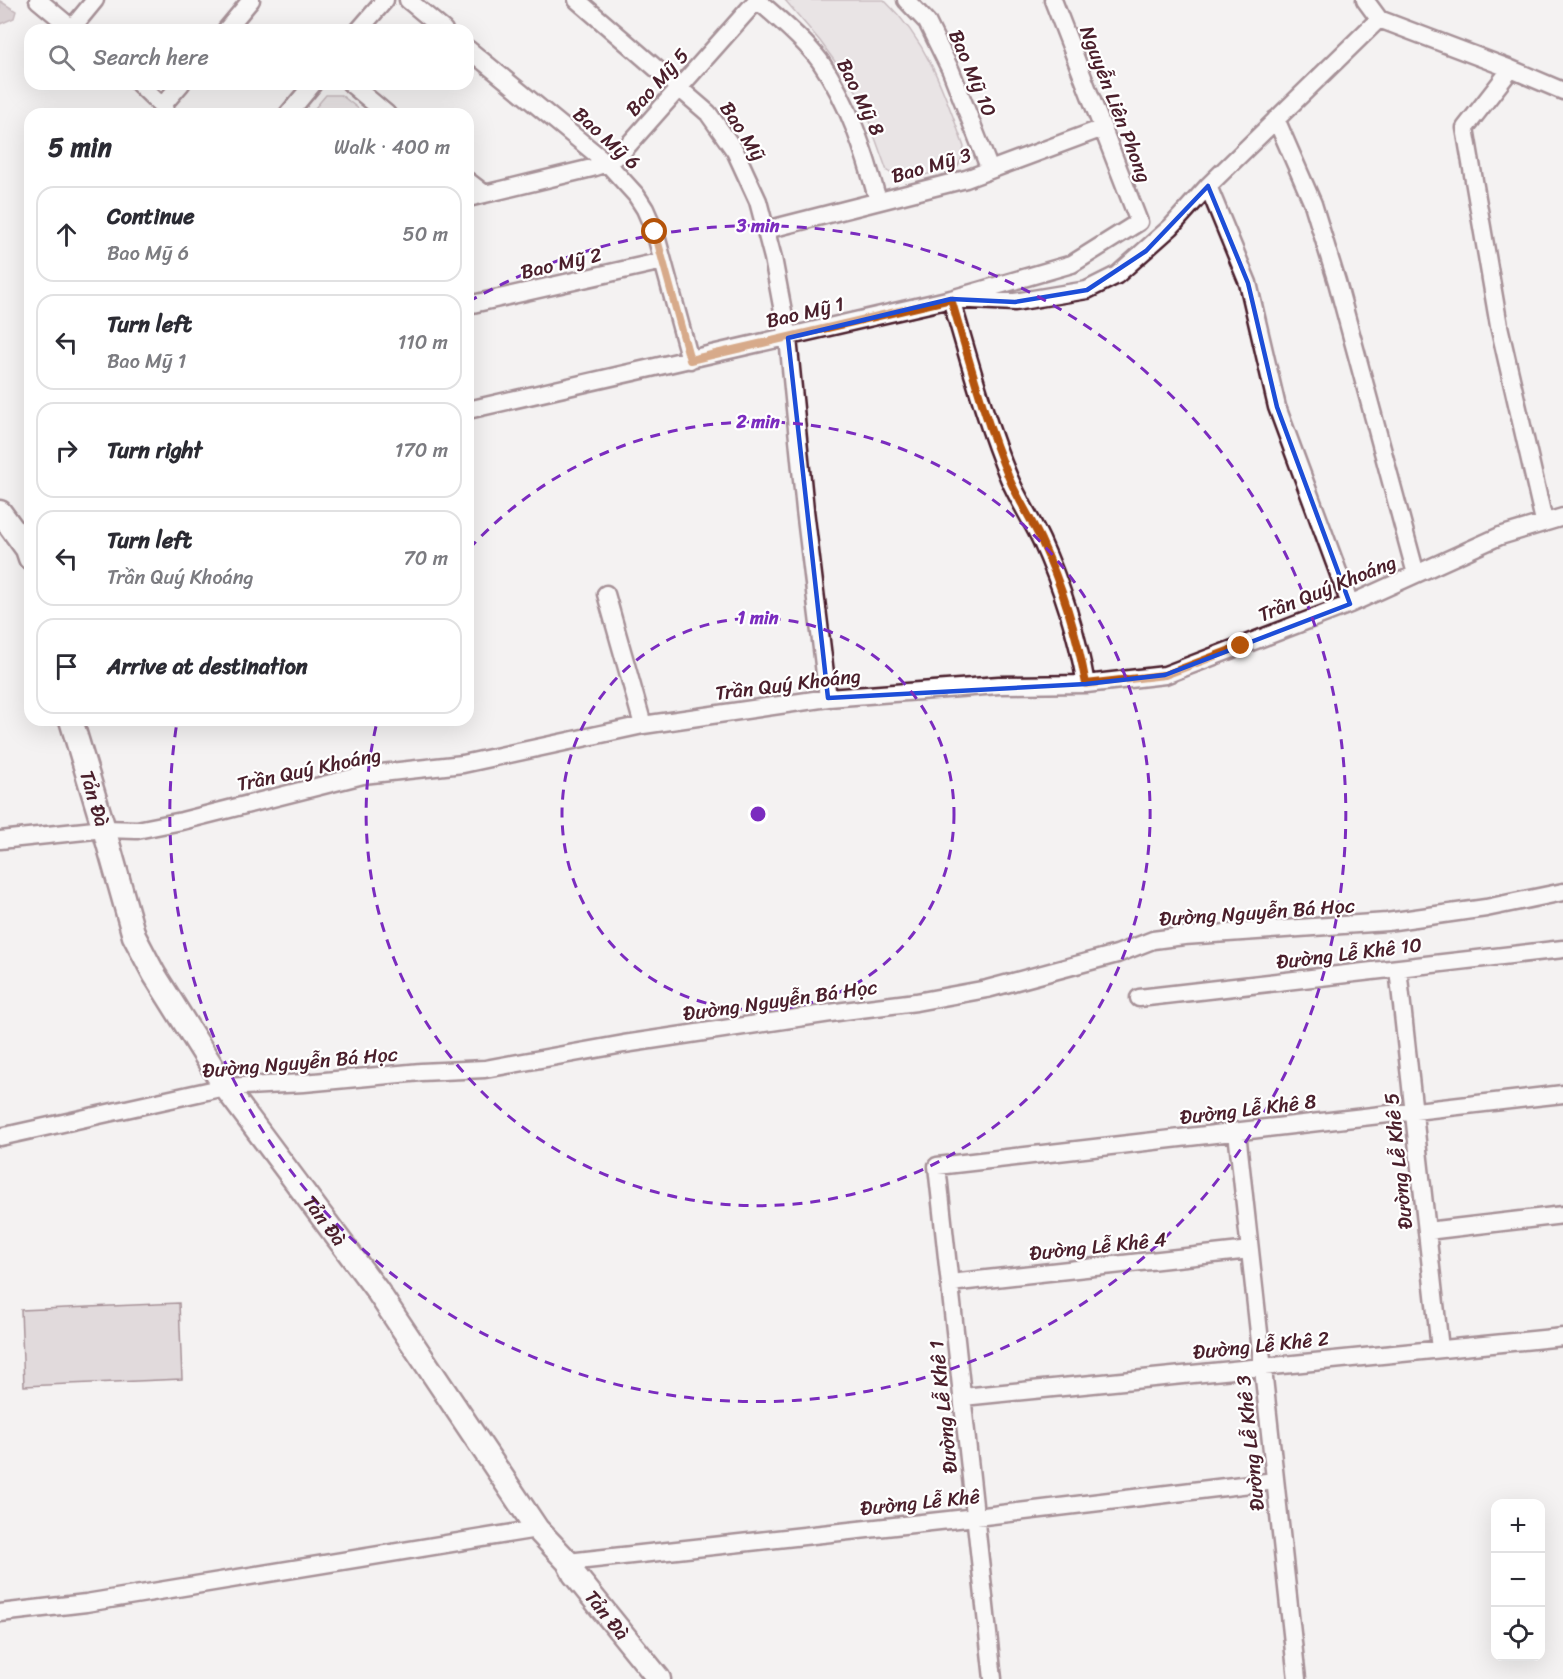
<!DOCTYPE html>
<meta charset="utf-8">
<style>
:root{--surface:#fff;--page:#f7f7f7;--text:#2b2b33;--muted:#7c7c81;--line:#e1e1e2}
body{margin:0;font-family:Sriracha,sans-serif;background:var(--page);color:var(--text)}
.controls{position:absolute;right:18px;bottom:18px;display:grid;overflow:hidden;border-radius:12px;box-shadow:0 6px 24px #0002}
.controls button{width:54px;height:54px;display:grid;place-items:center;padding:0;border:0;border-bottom:2px solid var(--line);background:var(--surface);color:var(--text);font:30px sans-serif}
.stop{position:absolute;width:18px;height:18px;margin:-14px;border:4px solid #b45309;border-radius:50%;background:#fff}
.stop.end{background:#b45309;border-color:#fff;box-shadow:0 2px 6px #0008}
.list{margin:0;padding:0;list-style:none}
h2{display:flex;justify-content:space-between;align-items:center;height:78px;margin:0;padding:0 24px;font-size:26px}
h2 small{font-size:20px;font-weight:400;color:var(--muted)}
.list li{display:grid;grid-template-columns:39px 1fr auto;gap:18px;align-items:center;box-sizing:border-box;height:96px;margin:0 12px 12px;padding:0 12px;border:2px solid var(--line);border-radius:18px}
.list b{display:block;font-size:22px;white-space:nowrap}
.list p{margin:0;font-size:20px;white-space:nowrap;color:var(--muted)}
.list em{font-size:20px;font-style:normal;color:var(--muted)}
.icon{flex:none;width:33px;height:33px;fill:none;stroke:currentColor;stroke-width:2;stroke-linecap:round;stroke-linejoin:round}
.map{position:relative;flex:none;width:1563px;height:1679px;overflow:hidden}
.search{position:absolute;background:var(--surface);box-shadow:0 6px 24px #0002;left:24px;top:24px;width:450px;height:66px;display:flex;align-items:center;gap:15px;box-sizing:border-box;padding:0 21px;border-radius:18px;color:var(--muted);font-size:22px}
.panel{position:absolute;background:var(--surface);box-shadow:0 6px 24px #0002;left:24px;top:108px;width:450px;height:618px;border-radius:18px}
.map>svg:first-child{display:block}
</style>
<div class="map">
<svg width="1563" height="1679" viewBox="0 0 1563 1679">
<rect width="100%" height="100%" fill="#f4f2f2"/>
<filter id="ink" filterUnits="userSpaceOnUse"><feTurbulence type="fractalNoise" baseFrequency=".0167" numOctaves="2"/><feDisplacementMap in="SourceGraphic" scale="12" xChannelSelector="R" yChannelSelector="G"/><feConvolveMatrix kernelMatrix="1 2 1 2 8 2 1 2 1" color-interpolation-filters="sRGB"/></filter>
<g filter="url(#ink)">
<path fill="#dbd2d5" stroke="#927880" stroke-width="1.5" d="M785,0H884C928,42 944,91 964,147L962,158L958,166C936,171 907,185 887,171L860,96L820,41Z
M326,95H341L365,114H310Z"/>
<path fill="#baa9ae" stroke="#8d727a" stroke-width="1.5" d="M0,1L16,11L14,18L0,24Z"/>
<path fill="#cabdc1" stroke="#4a1f2b" stroke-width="1.5" d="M179,1303L182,1379L24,1386L21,1310Z"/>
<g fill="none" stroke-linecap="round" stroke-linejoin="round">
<defs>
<path id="street" d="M38,0L74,30
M408,0L444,30
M577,0L708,113L735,151L758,201L773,258L788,338L805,510L828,698
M757,0C776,16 806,42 820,61C849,103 865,153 878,201
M906,0L927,22L951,71L990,170
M1365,0L1379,19L1511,69L1563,91
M72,28L95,0
M226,30L251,0
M359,30L385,0
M468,49L607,163L636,195L645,209L655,232L690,360
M1511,69L1465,128L1499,326L1544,521
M139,84L162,106L167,114
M351,84L387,114
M162,106L181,84
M288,114L313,84
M1276,119L1313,204L1337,282L1416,574
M468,181L485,194
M1208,186L1248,283L1277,407L1350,604
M468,198L592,168L607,163L623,151L757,0
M766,230L966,179L1103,128
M468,305L663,261
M468,410L951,299L1072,264L1139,222L1053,0
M606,594L643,725
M1086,684C1077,634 1062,586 1041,540C1031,519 1018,499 1009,478C985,421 969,359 951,299L1015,302L1087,290L1117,275L1171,227L1208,186L1379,19
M0,840L104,829L137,830L182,821L363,775L463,764L643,725L828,698L999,685L1086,684L1165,675L1350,604L1500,536L1563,517
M1398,969L1440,1349
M1139,998L1563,949
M1237,1132L1297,1679
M0,1137L225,1087L304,1083L421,1072L485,1069L624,1044L844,1011L916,1002L987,989L1117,954L1153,940L1184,936L1387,922L1486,908L1563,892
M1427,1231L1563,1215
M950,1283L1250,1250
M963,1397L1563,1337
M568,1562L976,1517L1275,1481
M0,1613L86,1603L537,1529
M993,1679L937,1166L1563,1094"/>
<g id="secondary">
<path d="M0,512L27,549L30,558"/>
<path id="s1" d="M71,720L104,829L134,936L154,974L225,1087L376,1289L537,1529L568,1562L574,1574L659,1679"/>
</g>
</defs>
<use href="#street" stroke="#4a1f2b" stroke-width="21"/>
<use href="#secondary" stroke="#4a1f2b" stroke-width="27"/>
<use href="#street" stroke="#fff" stroke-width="16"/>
<use href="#secondary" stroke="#fff" stroke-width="22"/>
</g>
</g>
<g fill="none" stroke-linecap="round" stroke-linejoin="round" filter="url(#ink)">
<path stroke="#b45309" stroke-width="8" d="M655,232L690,360L951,299C969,359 985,421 1009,478C1018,499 1031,519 1041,540C1062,586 1077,634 1086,684L1165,675L1241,646"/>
</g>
<path d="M0 0H1563V1679H0ZM1208,186L1248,283L1277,407L1350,604L1165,675L1086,684L828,698L788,338L951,299L1015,302L1087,290L1146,251Z" fill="#f4f2f2" fill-opacity=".55" fill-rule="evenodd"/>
<path fill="none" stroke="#1d4ed8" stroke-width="4.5" stroke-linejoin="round" d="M1208,186L1248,283L1277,407L1350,604L1165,675L1086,684L828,698L788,338L951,299L1015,302L1087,290L1146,251Z"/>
<g fill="none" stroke="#7b2cbf" stroke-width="3" stroke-dasharray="10 8">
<circle cx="758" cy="814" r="196"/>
<path d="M469 549A392 392 0 1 1 377 722"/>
<path d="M468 302A588 588 0 1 1 177 722"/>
</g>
<g text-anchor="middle" stroke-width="4.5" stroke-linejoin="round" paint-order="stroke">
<g font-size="20" fill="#4a1f2b" stroke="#fff">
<text transform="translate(973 73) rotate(67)" y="7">Bao Mỹ 10</text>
<text transform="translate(657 82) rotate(-48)" y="7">Bao Mỹ 5</text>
<text transform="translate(861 97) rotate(64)" y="7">Bao Mỹ 8</text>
<text transform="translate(1116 104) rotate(69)" y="7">Nguyễn Liên Phong</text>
<text transform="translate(743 131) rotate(57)" y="7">Bao Mỹ</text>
<text transform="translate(607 138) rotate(42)" y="7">Bao Mỹ 6</text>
<text transform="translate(931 165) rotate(-16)" y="7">Bao Mỹ 3</text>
<text transform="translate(561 263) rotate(-13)" y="7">Bao Mỹ 2</text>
<text transform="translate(805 312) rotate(-13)" y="7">Bao Mỹ 1</text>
<text transform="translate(1327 588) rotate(-22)" y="7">Trần Quý Khoáng</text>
<text transform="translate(788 684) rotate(-7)" y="7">Trần Quý Khoáng</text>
<text transform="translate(309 769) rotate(-12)" y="7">Trần Quý Khoáng</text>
<text dy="7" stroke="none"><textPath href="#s1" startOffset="82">Tản Đà</textPath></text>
<text transform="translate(1257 912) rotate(-4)" y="7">Đường Nguyễn Bá Học</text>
<text transform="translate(1349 953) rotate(-7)" y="7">Đường Lễ Khê 10</text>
<text transform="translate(780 1000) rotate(-8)" y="7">Đường Nguyễn Bá Học</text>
<text transform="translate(300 1062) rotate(-5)" y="7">Đường Nguyễn Bá Học</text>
<text transform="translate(1248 1109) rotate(-7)" y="7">Đường Lễ Khê 8</text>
<text transform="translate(1398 1161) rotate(-96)" y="7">Đường Lễ Khê 5</text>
<text dy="7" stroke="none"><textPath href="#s1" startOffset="568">Tản Đà</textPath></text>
<text transform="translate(1098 1246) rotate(-6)" y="7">Đường Lễ Khê 4</text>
<text transform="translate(1261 1345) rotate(-6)" y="7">Đường Lễ Khê 2</text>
<text transform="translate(943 1407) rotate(-96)" y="7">Đường Lễ Khê 1</text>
<text transform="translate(1250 1443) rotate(-96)" y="7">Đường Lễ Khê 3</text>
<text transform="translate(920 1502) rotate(-6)" y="7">Đường Lễ Khê</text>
<text dy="7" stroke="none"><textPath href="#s1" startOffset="1054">Tản Đà</textPath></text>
</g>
</g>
<circle cx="758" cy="814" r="9" fill="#7b2cbf" stroke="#fff" stroke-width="3"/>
<g font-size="18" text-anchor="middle" font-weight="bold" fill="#7b2cbf" stroke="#fff" stroke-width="4.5" stroke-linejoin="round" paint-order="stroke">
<text x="758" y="232">3 min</text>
<text x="758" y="428">2 min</text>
<text x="758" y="624">1 min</text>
</g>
</svg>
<div class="controls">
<button>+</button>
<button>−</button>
<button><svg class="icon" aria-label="locate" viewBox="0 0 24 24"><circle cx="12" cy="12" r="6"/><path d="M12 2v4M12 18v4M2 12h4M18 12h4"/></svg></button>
</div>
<div class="stop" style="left:655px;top:232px"></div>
<div class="stop end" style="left:1241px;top:646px"></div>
<div class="search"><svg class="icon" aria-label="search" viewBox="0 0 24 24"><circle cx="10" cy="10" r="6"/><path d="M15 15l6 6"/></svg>Search here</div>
<section class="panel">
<h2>5 min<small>Walk · 400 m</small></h2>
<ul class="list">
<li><svg class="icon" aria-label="ahead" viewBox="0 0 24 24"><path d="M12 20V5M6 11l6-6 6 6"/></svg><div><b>Continue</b><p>Bao Mỹ 6</p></div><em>50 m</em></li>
<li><svg class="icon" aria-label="left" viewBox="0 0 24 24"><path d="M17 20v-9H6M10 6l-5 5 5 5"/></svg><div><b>Turn left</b><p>Bao Mỹ 1</p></div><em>110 m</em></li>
<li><svg class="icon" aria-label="right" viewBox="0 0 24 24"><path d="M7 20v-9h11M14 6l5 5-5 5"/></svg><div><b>Turn right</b></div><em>170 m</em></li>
<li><svg class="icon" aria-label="left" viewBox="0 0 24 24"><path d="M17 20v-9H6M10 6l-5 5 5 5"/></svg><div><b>Turn left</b><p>Trần Quý Khoáng</p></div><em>70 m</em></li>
<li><svg class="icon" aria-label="arrive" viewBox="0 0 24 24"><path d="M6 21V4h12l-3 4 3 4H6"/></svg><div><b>Arrive at destination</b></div></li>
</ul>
</section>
</div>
